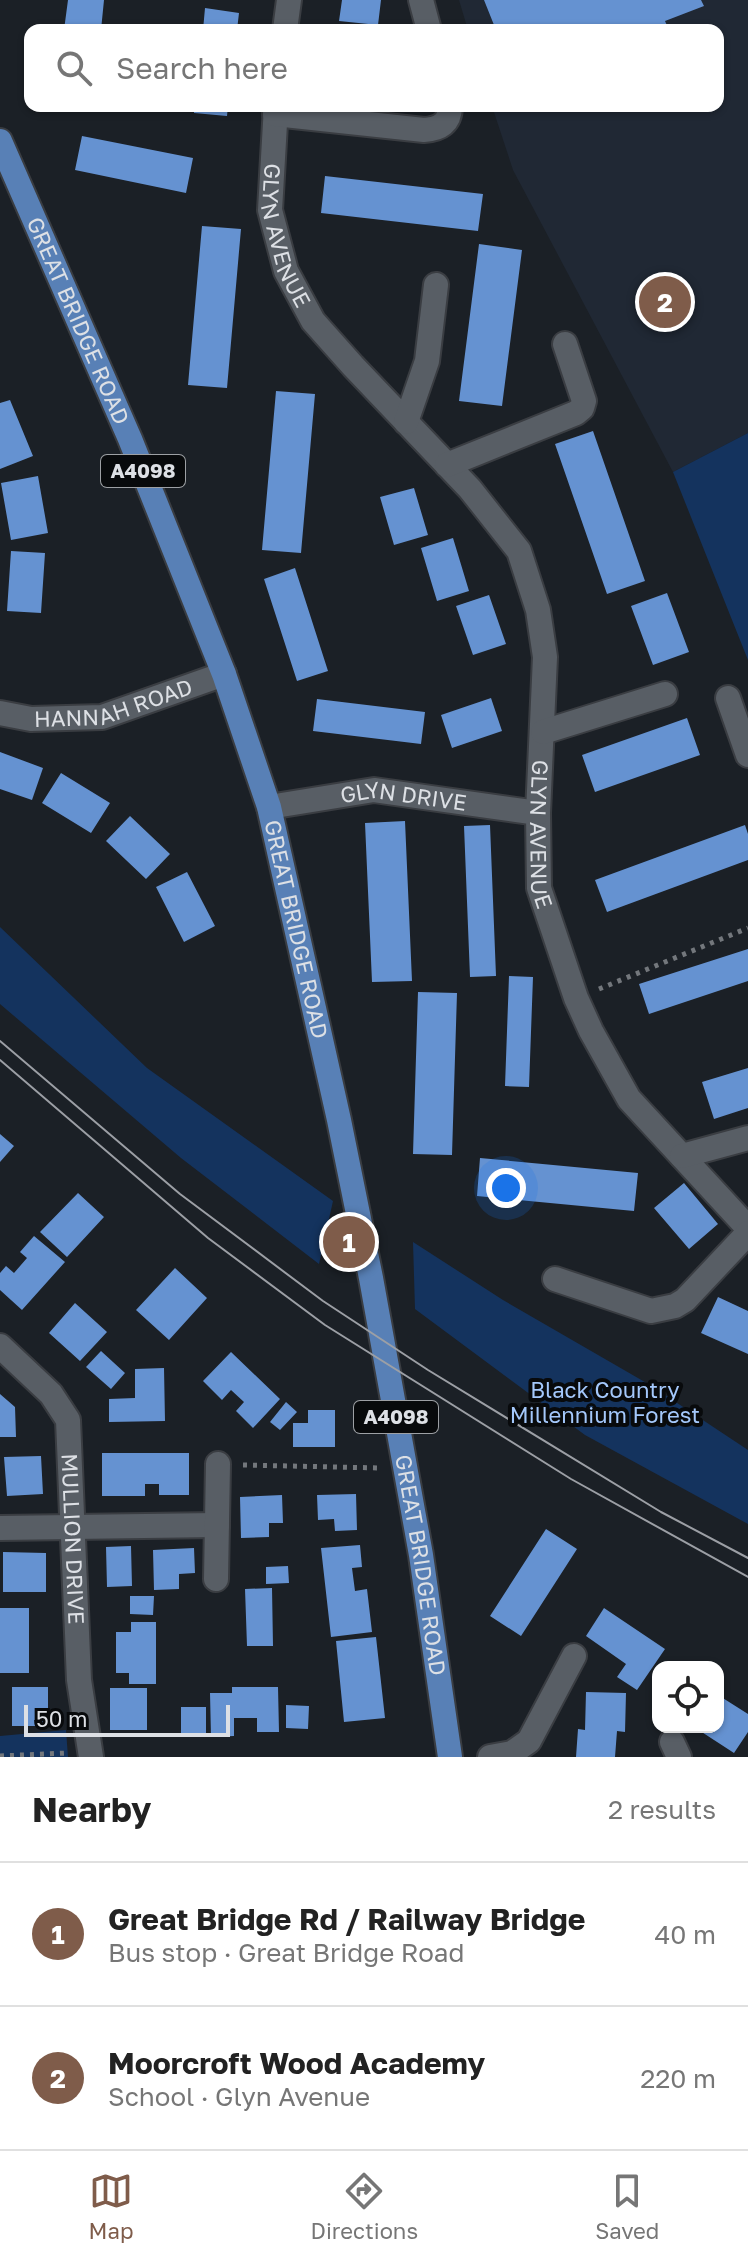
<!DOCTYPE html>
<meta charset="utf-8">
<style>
:root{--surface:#fff;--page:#f2f2f2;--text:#222;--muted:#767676;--line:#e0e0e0;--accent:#7f5c4a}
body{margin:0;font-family:"Golos Text",sans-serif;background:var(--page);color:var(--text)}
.controls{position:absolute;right:24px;bottom:24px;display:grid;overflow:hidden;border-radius:16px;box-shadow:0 2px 6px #0004}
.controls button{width:72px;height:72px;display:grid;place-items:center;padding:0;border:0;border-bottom:2px solid var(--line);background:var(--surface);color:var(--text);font:40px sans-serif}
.scale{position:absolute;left:24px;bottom:20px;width:206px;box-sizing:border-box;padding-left:8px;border:4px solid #dde0e5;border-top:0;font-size:22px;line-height:28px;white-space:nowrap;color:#dde0e5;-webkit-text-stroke:6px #080a0c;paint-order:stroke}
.you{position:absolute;left:506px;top:1188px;width:28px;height:28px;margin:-20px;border:6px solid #fff;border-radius:50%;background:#1a73e8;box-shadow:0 0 0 12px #1a73e833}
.badge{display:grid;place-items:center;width:52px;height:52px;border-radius:50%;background:var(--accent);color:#fff;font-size:26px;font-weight:700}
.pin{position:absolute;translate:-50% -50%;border:4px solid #fff;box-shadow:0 2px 8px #0006}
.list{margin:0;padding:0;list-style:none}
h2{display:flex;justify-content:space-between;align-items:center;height:104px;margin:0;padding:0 32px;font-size:34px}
h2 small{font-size:26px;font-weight:400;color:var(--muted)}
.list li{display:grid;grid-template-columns:52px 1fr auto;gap:24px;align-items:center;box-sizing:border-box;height:144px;padding:0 32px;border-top:2px solid var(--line)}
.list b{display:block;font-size:30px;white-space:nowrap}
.list p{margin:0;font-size:26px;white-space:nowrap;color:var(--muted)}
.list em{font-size:26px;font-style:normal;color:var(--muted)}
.icon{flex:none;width:44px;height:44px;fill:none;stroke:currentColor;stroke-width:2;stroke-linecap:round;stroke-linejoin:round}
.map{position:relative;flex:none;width:748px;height:1757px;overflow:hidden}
.search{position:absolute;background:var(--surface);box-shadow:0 2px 6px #0004;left:24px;right:24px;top:24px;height:88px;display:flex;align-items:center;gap:20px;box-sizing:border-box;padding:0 28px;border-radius:16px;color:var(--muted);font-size:30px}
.sheet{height:392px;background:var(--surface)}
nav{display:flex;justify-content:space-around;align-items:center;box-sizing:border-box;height:112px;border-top:2px solid var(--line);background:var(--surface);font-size:22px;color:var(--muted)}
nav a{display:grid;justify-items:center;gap:4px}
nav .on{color:var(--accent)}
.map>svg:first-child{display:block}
</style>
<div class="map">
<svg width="748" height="1757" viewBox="0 0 748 1757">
<rect width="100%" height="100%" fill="#1b2026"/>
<path fill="#202834" d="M459,0H748V433L673,472L513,170L492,106H718V30H468Z"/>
<path fill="#14335e" d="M748,433V660L673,472Z
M0,927L147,1068L333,1201L319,1264L181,1158L0,1004Z
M413,1242L503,1300L650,1385L748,1450V1524L585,1435L415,1309Z
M66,1730L68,1757H0V1736Z"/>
<path fill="#6592d1" d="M68,0H104L101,30H64Z
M342,0H381L378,25L339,21Z
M484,0H701L704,6L665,21L669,30H496Z
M205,8L239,13L237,30H203Z
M194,106H228L227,116L194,113Z
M82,136L193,158L186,193L75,170Z
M325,176L483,194L478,231L321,213Z
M202,226L241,229L227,388L188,385Z
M479,244L522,250L502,406L459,401Z
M276,391L315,394L301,553L262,550Z
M10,400L33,456L0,469V403Z
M593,431L645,581L607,594L555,444Z
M38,476L48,533L11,540L1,483Z
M414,488L428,535L394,545L380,497Z
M453,538L469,591L437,601L421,548Z
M11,551L45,553L41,613L7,611Z
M295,568L328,671L297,681L264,579Z
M667,593L689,652L653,665L631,606Z
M489,595L506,644L473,655L456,606Z
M491,698L502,731L452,748L441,715Z
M317,699L425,712L421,744L313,731Z
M687,718L700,755L595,792L582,755Z
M0,752L43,768L32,800L0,789Z
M61,773L110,803L91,833L42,803Z
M130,816L170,854L146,879L106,841Z
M405,821L412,981L372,982L365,823Z
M490,825L496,976L470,977L464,826Z
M745,825L748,834V860L607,912L595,880Z
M187,872L215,926L184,942L156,887Z
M748,949V981L649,1014L639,984Z
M509,976L533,977L529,1087L505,1086Z
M418,992L457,993L452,1155L413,1154Z
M748,1068V1108L714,1119L702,1082Z
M0,1134L14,1146L0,1162Z
M480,1158L638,1173L634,1211L477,1196Z
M684,1183L718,1224L689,1249L654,1208Z
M78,1193L104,1217L67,1257L40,1232Z
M34,1236L65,1262L22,1310L0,1290V1273L6,1266L14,1273L27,1258L20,1252Z
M175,1268L207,1298L169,1340L136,1310Z
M718,1297L748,1311V1354L701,1333Z
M75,1303L107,1332L80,1361L49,1333Z
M101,1351L125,1373L111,1389L86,1367Z
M231,1352L280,1399L253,1428L236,1411L244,1402L231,1390L222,1400L203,1381Z
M164,1368L165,1421L109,1422V1399L135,1398V1369Z
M0,1394L15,1407L16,1437H0Z
M286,1402L297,1412L280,1430L270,1422Z
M308,1410H335V1447H293V1423H308Z
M102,1453H189V1495H159V1484H145V1496H102Z
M41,1456L43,1494L7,1496L4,1457Z
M356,1494L357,1530L335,1531L334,1519L318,1520L317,1495Z
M282,1495L283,1523H269V1537L241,1538L240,1497Z
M546,1529L577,1549L521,1636L490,1616Z
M360,1545L362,1567L352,1568L355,1591L367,1589L372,1632L331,1637L321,1548Z
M131,1546L132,1586L107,1587L106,1547Z
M194,1548L195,1573L179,1574V1589L154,1590L153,1550Z
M3,1552L46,1553V1592H3Z
M288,1566L289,1583L266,1584V1567Z
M272,1588L273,1646H247L245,1589Z
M130,1596H154L153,1615L130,1614Z
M0,1608H29V1673H0Z
M604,1608L665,1649L637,1690L617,1677L626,1664L586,1636Z
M131,1622H156V1684H129V1673H116V1632H131Z
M376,1637L385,1718L344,1722L336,1641Z
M12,1687H48V1726H12Z
M232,1687H278L279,1732H257V1718H234V1736L211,1737L210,1693H232Z
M110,1688H147V1730H110Z
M586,1692L626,1693L625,1732L617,1731L615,1757H576L578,1729L585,1730Z
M718,1695L748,1714V1732L734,1753L694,1727H718Z
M286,1705L309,1706L308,1729L286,1728Z
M181,1707H206V1736H181Z"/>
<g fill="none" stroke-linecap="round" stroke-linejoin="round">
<defs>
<g id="minor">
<path d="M421,0L429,30"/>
<path d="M285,30L289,0"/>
<path id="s1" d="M276,106L270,210L286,271L313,321L353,366L470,489L519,551L538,610L545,657L538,813L539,888L576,998L591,1031L629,1099L748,1228"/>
<path d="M275,114L424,130C440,129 450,123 450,106"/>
<path d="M406,422L427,361L436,285"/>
<path d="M447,465L576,413L582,408L584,401L565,344"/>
<path d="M728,698L748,755"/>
<path id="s2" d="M0,713L31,719L102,717L224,674"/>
<path d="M543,732L665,694"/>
<path id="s3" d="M269,807L374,790L538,813"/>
<path d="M682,1156L748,1138"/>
<path d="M555,1279L651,1311L675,1306L685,1300L748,1233"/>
<path id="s4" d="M0,1346L51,1394L68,1420L79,1680L91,1757"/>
<path d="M0,1528L217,1525"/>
<path d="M216,1579L218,1464"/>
<path d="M672,1742L679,1757"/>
<path d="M490,1757L512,1753L529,1741L574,1656"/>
</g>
<g id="major">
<path id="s5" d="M0,141L130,439L224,674L269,807L339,1120L371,1278L421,1555L450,1757"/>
</g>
</defs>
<use href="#minor" stroke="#3a3d42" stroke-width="28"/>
<use href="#major" stroke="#3a3d42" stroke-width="28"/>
<path stroke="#73777c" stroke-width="5" stroke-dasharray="4 6" stroke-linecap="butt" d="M599,989L748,928
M243,1465L381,1468
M0,1756L67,1753"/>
<use href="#minor" stroke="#585e65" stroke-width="24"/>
<use href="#major" stroke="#5880b6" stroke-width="24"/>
<path stroke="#9c9fa5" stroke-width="2" d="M0,1041L180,1194L323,1301L428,1370L661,1512L748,1558
M0,1060L208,1238L325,1325L571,1479L748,1577"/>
</g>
<g text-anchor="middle" stroke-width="8" stroke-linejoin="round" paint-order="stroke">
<g fill="#080a0c" stroke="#9da0a4" stroke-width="2">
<rect x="101" y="455" width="84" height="32" rx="6"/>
<rect x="354" y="1401" width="84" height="32" rx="6"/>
</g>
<g font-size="20" font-weight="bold" fill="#dde0e5">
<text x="143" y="478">A4098</text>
<text x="396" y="1424">A4098</text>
</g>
<g font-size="22" fill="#dde0e5" stroke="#080a0c">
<text dy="8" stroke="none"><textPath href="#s1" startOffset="132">GLYN AVENUE</textPath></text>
<text dy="8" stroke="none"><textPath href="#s5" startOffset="196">GREAT BRIDGE ROAD</textPath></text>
<text dy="8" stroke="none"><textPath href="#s2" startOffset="116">HANNAH ROAD</textPath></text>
<text dy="8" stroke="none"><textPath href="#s3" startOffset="136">GLYN DRIVE</textPath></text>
<text dy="8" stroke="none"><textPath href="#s1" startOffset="820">GLYN AVENUE</textPath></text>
<text dy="8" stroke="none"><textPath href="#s5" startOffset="844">GREAT BRIDGE ROAD</textPath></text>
<text dy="8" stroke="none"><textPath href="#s4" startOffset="220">MULLION DRIVE</textPath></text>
<text dy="8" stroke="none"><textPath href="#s5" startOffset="1492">GREAT BRIDGE ROAD</textPath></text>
</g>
<g font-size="22" fill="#a4c8fb" stroke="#080a0c">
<text x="605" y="1398">Black Country<tspan x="605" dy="25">Millennium Forest</tspan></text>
</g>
</g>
</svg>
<div class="controls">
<button><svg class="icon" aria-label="locate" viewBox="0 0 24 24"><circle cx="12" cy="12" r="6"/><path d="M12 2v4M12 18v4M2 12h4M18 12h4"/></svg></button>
</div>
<div class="scale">50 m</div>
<div class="you"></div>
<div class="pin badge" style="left:349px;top:1242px">1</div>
<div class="pin badge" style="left:665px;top:302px">2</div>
<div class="search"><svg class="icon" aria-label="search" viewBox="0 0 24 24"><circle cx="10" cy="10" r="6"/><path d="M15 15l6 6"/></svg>Search here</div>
</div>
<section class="sheet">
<h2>Nearby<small>2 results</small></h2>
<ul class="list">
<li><span class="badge">1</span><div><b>Great Bridge Rd / Railway Bridge</b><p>Bus stop · Great Bridge Road</p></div><em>40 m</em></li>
<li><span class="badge">2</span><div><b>Moorcroft Wood Academy</b><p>School · Glyn Avenue</p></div><em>220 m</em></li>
</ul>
</section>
<nav>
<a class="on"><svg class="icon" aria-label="map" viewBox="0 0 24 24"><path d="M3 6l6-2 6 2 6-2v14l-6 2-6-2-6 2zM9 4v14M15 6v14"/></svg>Map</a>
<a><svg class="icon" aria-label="directions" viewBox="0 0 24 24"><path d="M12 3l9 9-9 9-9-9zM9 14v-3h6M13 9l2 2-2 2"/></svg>Directions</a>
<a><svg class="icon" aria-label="saved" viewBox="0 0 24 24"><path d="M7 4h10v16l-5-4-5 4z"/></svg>Saved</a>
</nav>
